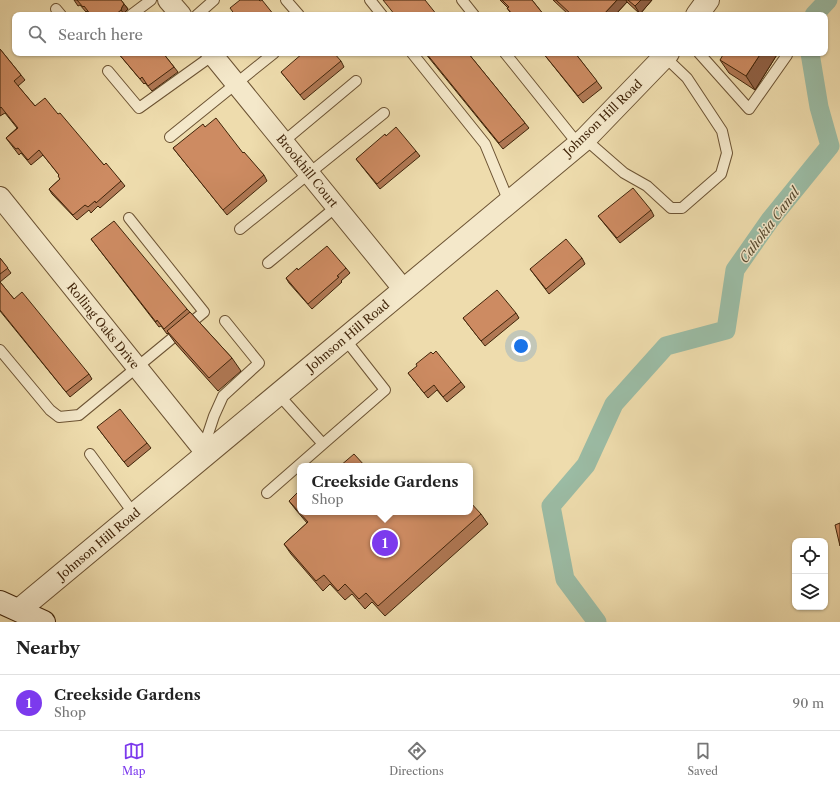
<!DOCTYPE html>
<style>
:root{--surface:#fff;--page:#f6f6f6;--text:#222;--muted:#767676;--line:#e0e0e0;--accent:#7c3aed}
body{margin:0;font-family:"Libre Caslon Text",serif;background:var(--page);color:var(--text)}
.controls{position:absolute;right:12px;bottom:12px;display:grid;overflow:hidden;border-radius:8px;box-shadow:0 1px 3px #0004}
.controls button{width:36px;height:36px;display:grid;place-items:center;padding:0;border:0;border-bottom:1px solid var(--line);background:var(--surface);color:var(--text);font:20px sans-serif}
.you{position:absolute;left:521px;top:346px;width:14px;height:14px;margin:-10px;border:3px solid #fff;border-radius:50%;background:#1a73e8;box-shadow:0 0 0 6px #1a73e833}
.badge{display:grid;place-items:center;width:26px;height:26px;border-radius:50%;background:var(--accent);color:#fff;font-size:13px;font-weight:700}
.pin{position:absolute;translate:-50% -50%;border:2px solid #fff;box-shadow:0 1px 4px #0006}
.popup{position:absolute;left:297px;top:463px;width:176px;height:52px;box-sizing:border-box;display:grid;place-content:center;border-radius:8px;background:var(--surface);filter:drop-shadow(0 1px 3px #0005);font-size:13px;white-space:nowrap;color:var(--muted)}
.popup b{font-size:15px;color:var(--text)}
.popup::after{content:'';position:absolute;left:50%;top:100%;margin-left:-8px;border:8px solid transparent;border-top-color:var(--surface)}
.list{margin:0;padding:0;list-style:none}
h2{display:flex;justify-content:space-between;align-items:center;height:52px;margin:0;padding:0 16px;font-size:17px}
h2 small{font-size:13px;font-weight:400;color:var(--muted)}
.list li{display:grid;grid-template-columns:26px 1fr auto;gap:12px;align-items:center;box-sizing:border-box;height:56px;padding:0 16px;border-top:1px solid var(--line)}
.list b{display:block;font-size:15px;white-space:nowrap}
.list p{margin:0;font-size:13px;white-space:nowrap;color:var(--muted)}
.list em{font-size:13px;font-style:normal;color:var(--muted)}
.icon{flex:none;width:22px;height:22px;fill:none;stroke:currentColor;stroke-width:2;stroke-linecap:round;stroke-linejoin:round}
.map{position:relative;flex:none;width:840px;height:622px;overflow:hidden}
.search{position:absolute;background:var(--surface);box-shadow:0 1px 3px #0004;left:12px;right:12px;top:12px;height:44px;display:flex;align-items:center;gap:10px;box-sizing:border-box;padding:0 14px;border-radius:8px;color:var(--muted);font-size:15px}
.sheet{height:108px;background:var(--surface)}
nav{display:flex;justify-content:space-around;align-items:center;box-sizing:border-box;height:56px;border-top:1px solid var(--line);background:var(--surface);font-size:11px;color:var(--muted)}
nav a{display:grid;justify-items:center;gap:2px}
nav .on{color:var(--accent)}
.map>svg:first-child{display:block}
</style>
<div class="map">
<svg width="840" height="622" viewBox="0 0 840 622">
<rect width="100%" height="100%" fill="#eedcad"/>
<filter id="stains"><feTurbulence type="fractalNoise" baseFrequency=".005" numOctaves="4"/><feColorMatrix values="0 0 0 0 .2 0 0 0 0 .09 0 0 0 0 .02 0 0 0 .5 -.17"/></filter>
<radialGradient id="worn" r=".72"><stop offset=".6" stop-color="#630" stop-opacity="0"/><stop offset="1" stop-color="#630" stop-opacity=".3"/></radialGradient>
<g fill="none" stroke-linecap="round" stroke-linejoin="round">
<path stroke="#9bbca5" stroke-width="19" d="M814,15L828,0
M597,622L565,579L551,506L586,465L614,404L666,346L726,330L735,270L770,220L830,146L819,107L810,53"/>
<defs>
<path id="service" d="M286,0L299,15
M370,0L382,15
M462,0L474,15
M56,9L61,15
M131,15L151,0
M197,15L214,0
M412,53L485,144L509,202
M505,53L578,144
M699,53L749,109L787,55
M108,71L139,108L213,55
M170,137L274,53
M585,139L624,173L647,186L671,208H682L721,174L727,153L722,131L687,78L665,57
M283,142L356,81
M240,229L384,113
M268,263L336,207
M0,350L50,410L59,417L79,415L204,312L129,218
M278,394L323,444L385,390L345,339
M203,449L214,416L223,396L259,363L225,321
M90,454L134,514
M267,493L323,444"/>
<path id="minor" d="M168,0L181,15
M211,53L404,290
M0,197L206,453"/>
<path id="tertiary" d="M697,15L708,0
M19,610L585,139L668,53"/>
<path id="secondary" d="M0,602L44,622"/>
</defs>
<use href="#service" stroke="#6c5333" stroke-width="12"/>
<use href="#minor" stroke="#6c5333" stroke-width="22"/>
<use href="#tertiary" stroke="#6c5333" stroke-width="24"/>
<use href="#secondary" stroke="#41250a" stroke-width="24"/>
<use href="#service" stroke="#f4e8ca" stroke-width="10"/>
<use href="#minor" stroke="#f4e8ca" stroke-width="20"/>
<use href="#tertiary" stroke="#f4e8ca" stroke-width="22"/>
<use href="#secondary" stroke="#f4e8ca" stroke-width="22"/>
</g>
<path fill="#b07854" stroke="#41250a" d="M74,0H121L128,9L125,12V15H90L87,11L86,12L80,5L78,6Z
M500,0H532L544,15H512L507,8H508Z
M553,0H652L640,14L627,2L615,15H569Z
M0,49L25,80L18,86L35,106L58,114L104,165L121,181L125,186L100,208L98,206L91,213L89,210L77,220L52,194L49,189L60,179L59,175L43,155L31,165L21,153L19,155L6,138L17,128L5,113L0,116Z
M118,53H163L178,72L152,91L145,83L144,84Z
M425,53H468L529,128L503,149Z
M543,53H575L602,88L583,103Z
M778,53L755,90L729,73L720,60Z
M341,61L344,67L304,100L281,72Z
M205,127L243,153L264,175L267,181L227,215L173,148Z
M386,136L416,151L420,156L380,189L356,159Z
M651,210L654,216L620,243L598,216Z
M91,239L187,309L232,358L241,371L218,391L176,344L168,333L167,334L161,326L159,327Z
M0,258L11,273L0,282L14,299L89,374L92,379L70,397L0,311Z
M582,258L585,264L549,294L530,269Z
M346,268L350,273L341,281L342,282L312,309L289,283L286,278L298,270Z
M516,313L519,318L485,346L463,318Z
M408,373L461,382L465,387L447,402L437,390L428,398Z
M97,427L147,443L151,448L128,467Z
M289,501L300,512L481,514L488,524L385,616L372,602L365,609L352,594L345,600L330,584L323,591L291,554L284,544L307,523L296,510Z"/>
<path fill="#906145" stroke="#41250a" d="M617,0H626L627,2L615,15H603Z
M641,0H652L640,14L635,6Z
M124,4L128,9L125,12V15L121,10L122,7Z
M761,53H778L755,90L746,76Z"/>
<path fill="#cd8b62" stroke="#41250a" d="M77,0H121L124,4L122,7L121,10L115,15H91L84,6L83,7Z
M240,0H259L260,1L262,0L274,15H235L230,8Z
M383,0H425L437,15H395Z
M502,0H532L544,15H513L507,8L509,7Z
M556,0H617L603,15H572Z
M628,0H641L635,6Z
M0,49L21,75L14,81L35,106L45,98L58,114L60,113L104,165L106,163L121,181L96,203L95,201L88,207L85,205L73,215L49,189L60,179L58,176L59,175L39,150L28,160L18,148L16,149L6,138L18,128L1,107L0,108Z
M118,53H163L174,67L148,86L142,77L140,79Z
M303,53H334L341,61L300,95L281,72Z
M426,53H468L525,123L499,143Z
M543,53H575L597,81L578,96Z
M724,53H761L746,76L720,60Z
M216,118L243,153L244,152L264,175L223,210L173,148L203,124L205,127Z
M396,127L416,151L377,184L356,159L385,134L386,136Z
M633,188L651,210L617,238L598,216Z
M114,221L187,309L164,329L157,320L156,322L91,239Z
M566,239L582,258L546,289L530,269Z
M327,246L346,268L337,276L339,277L308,304L286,278L297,268L298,270Z
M0,258L8,268L0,274Z
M0,282L14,299L22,292L89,374L66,392L0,310Z
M497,290L516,313L481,341L463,318Z
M190,312L232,358L209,378L167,331Z
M436,351L461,382L443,397L434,385L424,393L408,373L417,366L416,364L431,352L433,354Z
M120,409L147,443L124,462L97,427Z
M354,454L365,466H340Z
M300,490V512H470V502L481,514L378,606L366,593L359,599L345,584L338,591L324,575L316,581L284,544L308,522L289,501Z
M840,523V546L835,525Z"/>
<g text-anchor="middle" stroke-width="3" stroke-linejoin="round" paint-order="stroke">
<g font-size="12" fill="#41250a" stroke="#f4e8ca">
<text transform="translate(603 118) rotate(-44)" y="4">Johnson Hill Road</text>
<text transform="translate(307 171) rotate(51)" y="4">Brookhill Court</text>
<text transform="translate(103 326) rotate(51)" y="4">Rolling Oaks Drive</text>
<text transform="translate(348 336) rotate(-40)" y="4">Johnson Hill Road</text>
<text transform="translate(99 544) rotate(-40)" y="4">Johnson Hill Road</text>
</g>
<g font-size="13" font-style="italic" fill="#584b31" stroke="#f4e8ca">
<text transform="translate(769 225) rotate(-53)" y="5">Cahokia Canal</text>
</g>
</g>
<rect width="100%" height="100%" filter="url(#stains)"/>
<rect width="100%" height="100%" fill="url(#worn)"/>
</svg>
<div class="controls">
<button><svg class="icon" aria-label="locate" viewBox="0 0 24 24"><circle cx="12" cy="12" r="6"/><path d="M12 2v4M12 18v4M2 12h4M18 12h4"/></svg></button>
<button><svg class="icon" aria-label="layers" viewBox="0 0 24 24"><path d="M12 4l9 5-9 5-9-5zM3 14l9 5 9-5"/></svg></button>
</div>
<div class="you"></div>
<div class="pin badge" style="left:385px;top:543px">1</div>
<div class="popup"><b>Creekside Gardens</b>Shop</div>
<div class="search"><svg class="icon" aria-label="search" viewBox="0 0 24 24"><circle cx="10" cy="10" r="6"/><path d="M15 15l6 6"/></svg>Search here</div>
</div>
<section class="sheet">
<h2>Nearby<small></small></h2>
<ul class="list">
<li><span class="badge">1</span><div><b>Creekside Gardens</b><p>Shop</p></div><em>90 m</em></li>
</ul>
</section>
<nav>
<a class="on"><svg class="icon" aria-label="map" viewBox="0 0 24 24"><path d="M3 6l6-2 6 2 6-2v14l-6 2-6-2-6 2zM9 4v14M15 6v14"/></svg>Map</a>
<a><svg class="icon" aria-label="directions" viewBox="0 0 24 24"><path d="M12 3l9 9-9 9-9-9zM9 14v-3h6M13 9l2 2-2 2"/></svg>Directions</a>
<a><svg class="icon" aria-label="saved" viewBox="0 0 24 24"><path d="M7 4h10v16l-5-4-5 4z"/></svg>Saved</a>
</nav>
